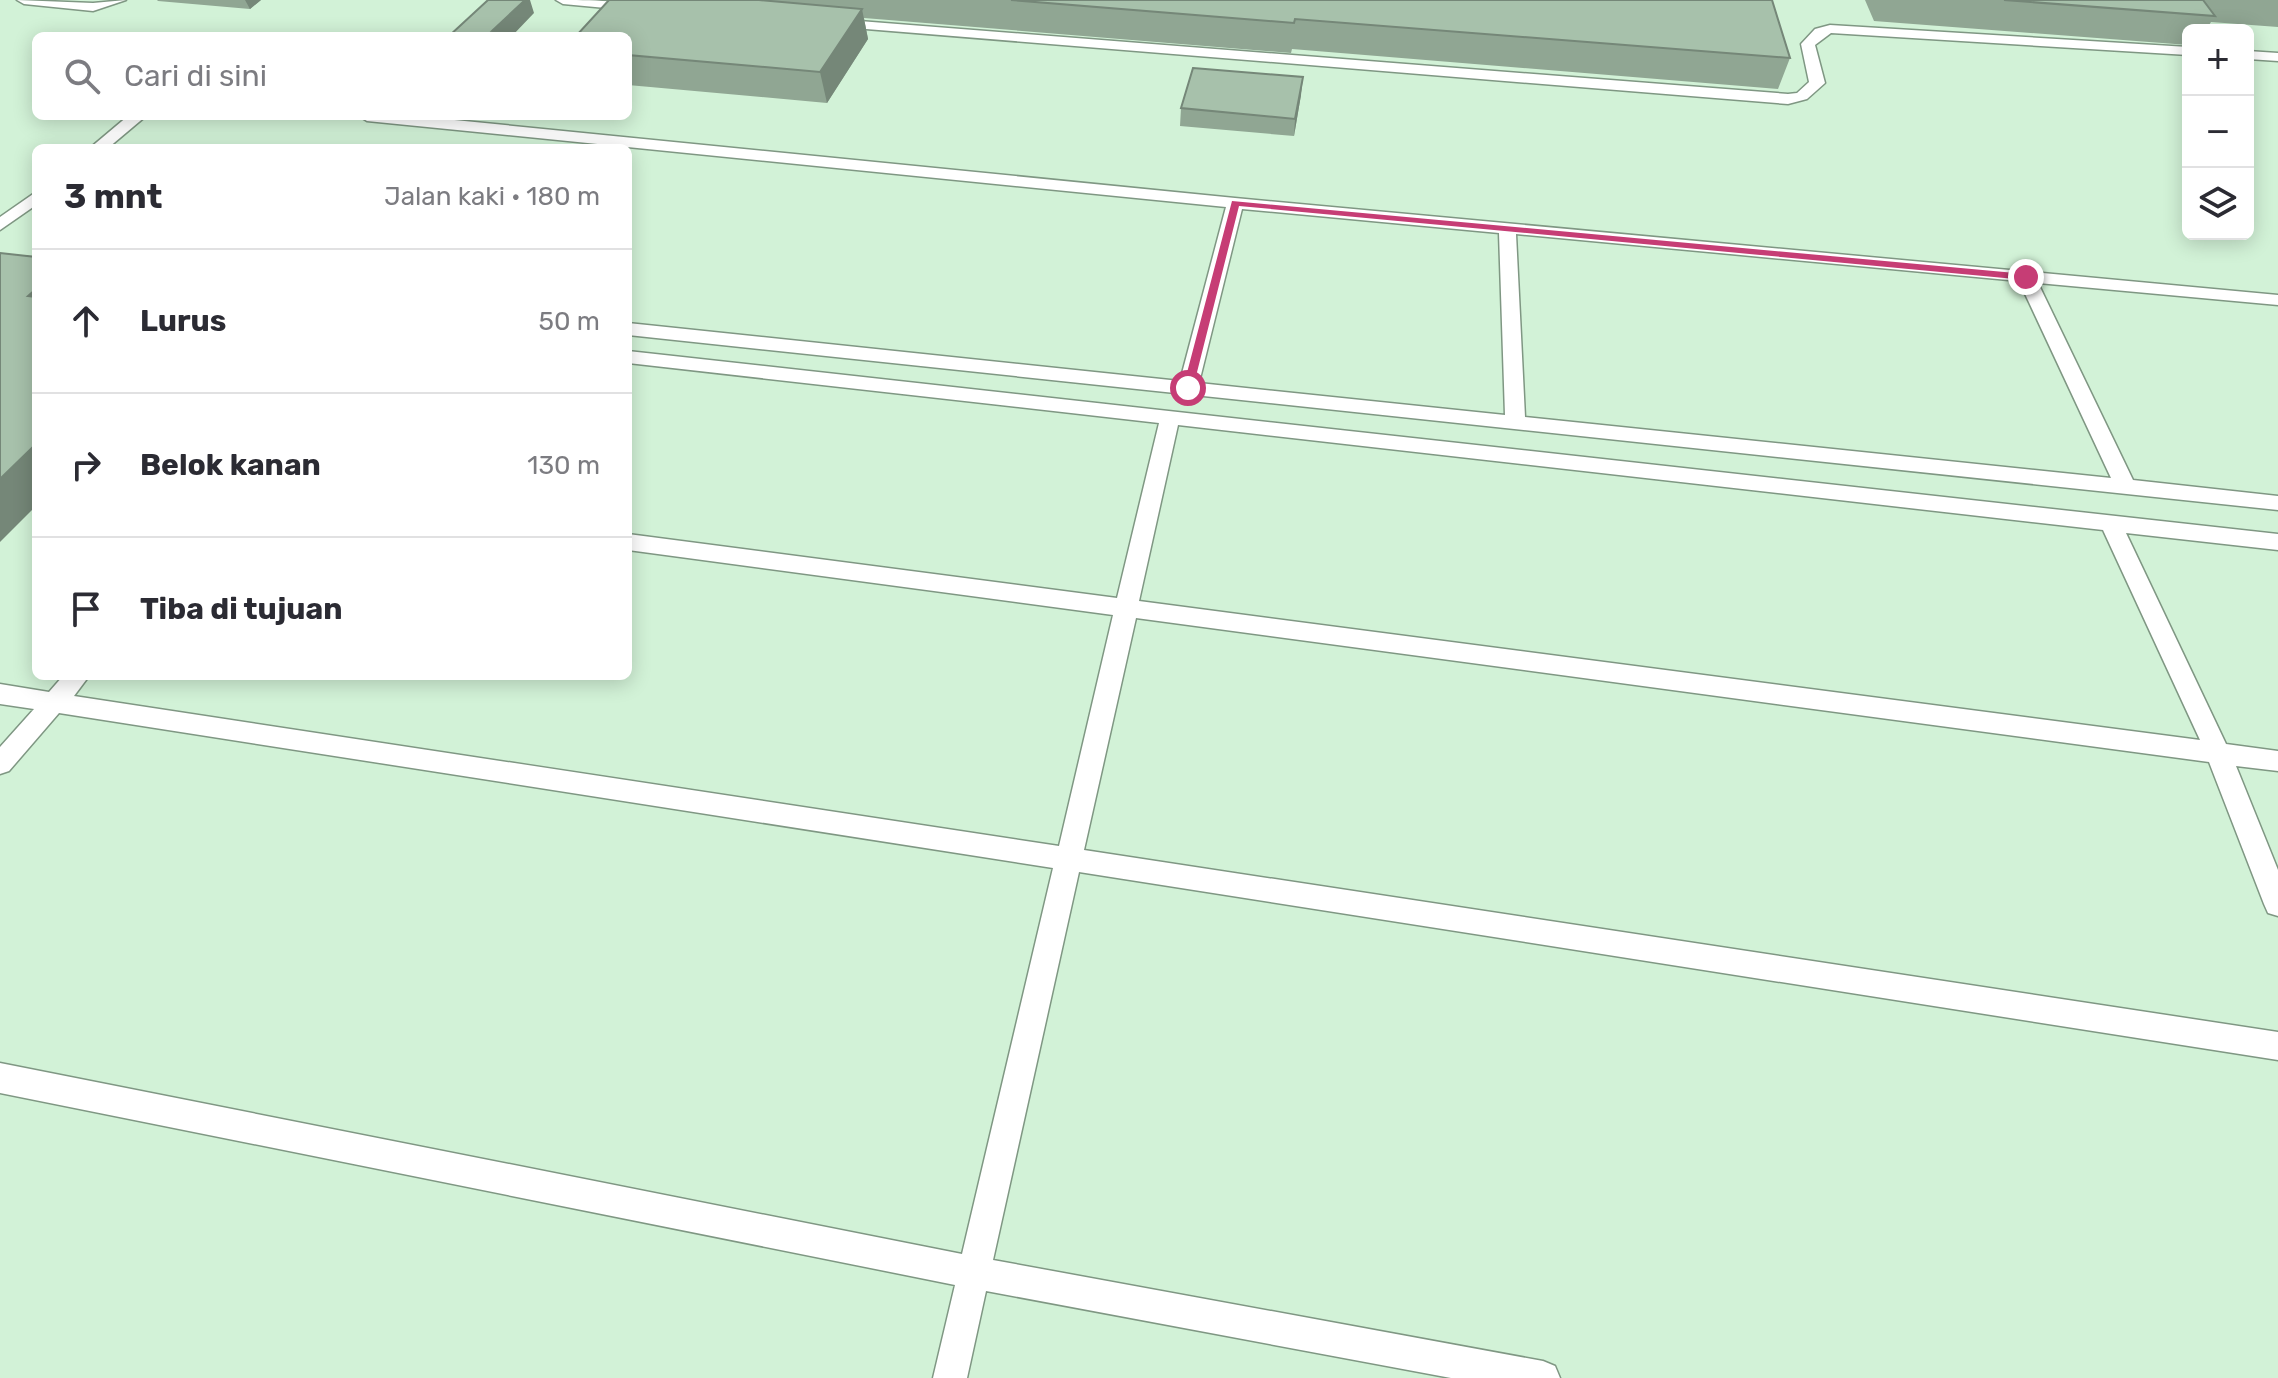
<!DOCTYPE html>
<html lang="id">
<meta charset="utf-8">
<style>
:root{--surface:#fff;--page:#f2f2f3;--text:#2b2b33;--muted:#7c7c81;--line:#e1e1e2}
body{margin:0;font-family:Rubik,sans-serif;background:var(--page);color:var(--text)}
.controls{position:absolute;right:24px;top:24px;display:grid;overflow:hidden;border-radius:12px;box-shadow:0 4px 20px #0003}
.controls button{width:72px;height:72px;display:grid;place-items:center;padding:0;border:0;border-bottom:2px solid var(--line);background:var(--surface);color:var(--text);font:40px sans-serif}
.stop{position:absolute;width:24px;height:24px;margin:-18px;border:6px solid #c63d75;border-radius:50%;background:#fff}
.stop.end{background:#c63d75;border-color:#fff;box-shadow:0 2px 8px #0008}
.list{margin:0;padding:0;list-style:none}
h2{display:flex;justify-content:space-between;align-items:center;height:104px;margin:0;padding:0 32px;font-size:34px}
h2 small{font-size:26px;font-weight:400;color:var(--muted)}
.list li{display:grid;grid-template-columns:52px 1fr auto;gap:24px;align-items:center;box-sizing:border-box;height:144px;padding:0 32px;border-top:2px solid var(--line)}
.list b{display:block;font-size:30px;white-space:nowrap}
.list em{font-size:26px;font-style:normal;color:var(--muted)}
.icon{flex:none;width:44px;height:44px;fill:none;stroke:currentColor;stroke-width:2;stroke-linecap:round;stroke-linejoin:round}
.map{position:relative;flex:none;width:2278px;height:1378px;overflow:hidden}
.search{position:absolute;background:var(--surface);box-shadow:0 4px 20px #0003;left:32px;top:32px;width:600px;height:88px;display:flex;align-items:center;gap:20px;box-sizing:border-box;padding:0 28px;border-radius:12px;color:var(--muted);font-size:30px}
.panel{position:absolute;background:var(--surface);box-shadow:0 4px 20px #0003;left:32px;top:144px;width:600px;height:536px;border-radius:12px}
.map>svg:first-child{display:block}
</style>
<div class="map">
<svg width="2278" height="1378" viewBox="0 0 2278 1378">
<rect width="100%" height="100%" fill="#e1fbe5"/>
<path fill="#d2f2d7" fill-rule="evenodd" d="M0,0H2278V1378H0ZM2188,30H2248V234H2188ZM36,36H628V116H36ZM36,148H628V676H36Z"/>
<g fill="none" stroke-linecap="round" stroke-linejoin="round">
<defs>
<path id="lane" d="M17,0L93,3L126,0L93,11L24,4Z
M556,0C577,0 629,0 645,7L638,11L563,4Z
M834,19L1788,94L1797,93L1809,82L1801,44L1815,29L1830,25L2188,47V55L1831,33L1815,45L1825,83L1807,99L1788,104L829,26V20Z
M2248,51L2278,53V61L2248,59Z
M128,116H146L108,148H90Z
M359,116H414L1235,198L2278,295V305L2038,283L2133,480L2278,496V510L628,335V323L1180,381L1226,207L367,121ZM1242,209L1499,233L1505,415L1199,383ZM1516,234L2019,281L2111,478L1525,417Z
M36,192V205L0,230V217Z
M628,351L2278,534V550L2126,533L2226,744L2278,751V771L2236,766L2278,870V916L2268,913L2264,904L2209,762L1136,618L1084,850L2278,1032V1060L1079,872L993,1260L1543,1361L1555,1366L1560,1378H1451L986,1291L967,1378H933L955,1285L0,1093V1063L962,1254L1053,868L59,713L9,771L0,774V747L34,709L0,704V684L49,692L63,676H89L74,696L1059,846L1113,615L628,550V534L1117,598L1159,423L628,363ZM1178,425L2103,530L2200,740L1139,601Z"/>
</defs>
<use href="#lane" stroke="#7f9783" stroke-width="3"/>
<use href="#lane" fill="#fff" fill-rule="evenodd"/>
</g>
<path fill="#90a693" d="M157,0H261L250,9L158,1Z
M609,0H1772L1790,58L1778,89L1292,49L1291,53L864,18L868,39L827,103L628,85V36Z
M1865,0H2278V27L2211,22L2206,30H2188V45L1874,21Z
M1301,95L1294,136L1180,126L1181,108Z"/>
<path fill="#758778" d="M245,0H261L250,9Z
M525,0H530L534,13L512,36L492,31Z
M862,9L868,39L827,103L820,72Z
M1303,77L1301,95L1294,136L1295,119Z
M36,289V305L28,296Z
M36,444V506L0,542V479Z"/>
<path fill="#a7c1ab" stroke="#758778" stroke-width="2" d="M488,0H525L492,31L527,34L526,36H449Z
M609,0H759L862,9L820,72L628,55V36H576Z
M1011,0H1772L1790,58L1295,19L1294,23Z
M2004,0H2203L2215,16Z
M1193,68L1303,77L1295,119L1181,108Z
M0,253L36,257V289L28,296L36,297V444L0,479Z"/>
<path fill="#c63d75" d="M1232,201L2026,274L2031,277L2026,280L1239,206L1193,388L1188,391L1183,388Z"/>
</svg>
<div class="controls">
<button>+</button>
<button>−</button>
<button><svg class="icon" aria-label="layers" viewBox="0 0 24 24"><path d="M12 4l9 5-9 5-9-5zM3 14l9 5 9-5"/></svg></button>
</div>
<div class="stop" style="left:1188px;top:388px"></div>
<div class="stop end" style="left:2026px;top:277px"></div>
<div class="search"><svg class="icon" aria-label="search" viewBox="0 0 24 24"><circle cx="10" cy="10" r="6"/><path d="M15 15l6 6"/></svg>Cari di sini</div>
<section class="panel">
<h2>3 mnt<small>Jalan kaki · 180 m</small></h2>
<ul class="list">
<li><svg class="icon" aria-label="ahead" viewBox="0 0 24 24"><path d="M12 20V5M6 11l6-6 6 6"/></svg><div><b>Lurus</b></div><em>50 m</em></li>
<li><svg class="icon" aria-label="right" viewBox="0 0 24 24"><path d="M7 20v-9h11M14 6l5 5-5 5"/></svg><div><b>Belok kanan</b></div><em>130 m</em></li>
<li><svg class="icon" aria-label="arrive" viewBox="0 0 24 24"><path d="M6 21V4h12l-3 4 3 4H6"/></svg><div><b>Tiba di tujuan</b></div></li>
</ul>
</section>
</div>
